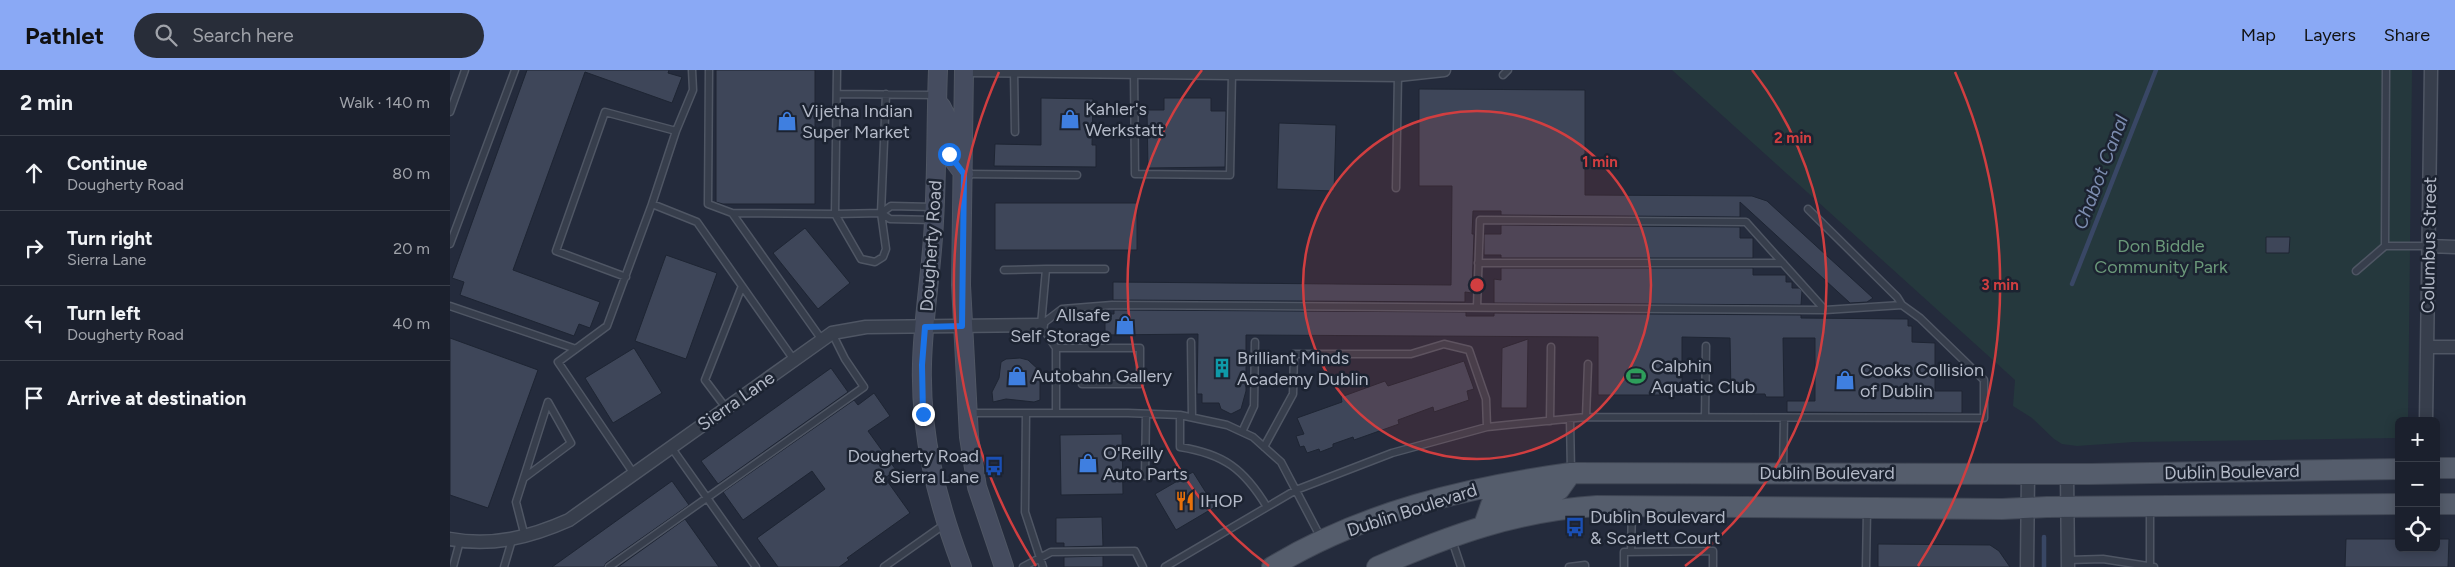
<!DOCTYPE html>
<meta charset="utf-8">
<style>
:root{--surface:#1b202d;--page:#282d39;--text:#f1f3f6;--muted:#a0a3aa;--line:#393e49;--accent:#8aa9f5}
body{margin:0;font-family:Figtree,sans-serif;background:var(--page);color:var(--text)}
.controls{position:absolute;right:15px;bottom:15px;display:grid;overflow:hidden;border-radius:8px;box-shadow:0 2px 12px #0003}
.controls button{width:45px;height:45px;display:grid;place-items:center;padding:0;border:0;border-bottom:1px solid var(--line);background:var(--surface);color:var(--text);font:25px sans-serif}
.stop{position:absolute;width:15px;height:15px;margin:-11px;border:4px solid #1a73e8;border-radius:50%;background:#fff}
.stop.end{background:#1a73e8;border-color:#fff;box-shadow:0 1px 5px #0008}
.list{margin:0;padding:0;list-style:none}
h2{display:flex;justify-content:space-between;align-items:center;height:65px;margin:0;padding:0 20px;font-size:21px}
h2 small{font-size:16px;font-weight:400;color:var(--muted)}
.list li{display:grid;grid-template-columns:32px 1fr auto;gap:15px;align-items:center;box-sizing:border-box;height:75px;padding:0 20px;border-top:1px solid var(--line)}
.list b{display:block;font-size:19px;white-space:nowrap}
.list p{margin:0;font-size:16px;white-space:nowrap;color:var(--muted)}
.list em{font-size:16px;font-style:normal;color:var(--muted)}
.icon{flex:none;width:28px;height:28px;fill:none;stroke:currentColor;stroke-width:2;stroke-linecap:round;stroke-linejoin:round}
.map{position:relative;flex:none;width:2005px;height:497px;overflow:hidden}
header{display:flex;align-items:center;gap:30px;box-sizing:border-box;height:70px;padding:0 25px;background:var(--accent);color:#111}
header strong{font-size:24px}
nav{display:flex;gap:28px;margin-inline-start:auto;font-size:18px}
.search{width:350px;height:45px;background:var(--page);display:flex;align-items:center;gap:12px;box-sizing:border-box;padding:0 18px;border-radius:28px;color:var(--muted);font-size:19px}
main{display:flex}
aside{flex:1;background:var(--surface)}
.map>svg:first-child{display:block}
</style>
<header>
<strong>Pathlet</strong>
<div class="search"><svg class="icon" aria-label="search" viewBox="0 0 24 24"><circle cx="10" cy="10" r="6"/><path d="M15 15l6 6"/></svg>Search here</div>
<nav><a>Map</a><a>Layers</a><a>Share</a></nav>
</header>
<main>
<aside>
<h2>2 min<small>Walk · 140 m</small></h2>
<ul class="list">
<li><svg class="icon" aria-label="ahead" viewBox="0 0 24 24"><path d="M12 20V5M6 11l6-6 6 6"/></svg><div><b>Continue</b><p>Dougherty Road</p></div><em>80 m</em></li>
<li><svg class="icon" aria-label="right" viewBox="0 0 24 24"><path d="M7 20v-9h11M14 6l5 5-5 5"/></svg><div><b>Turn right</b><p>Sierra Lane</p></div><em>20 m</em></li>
<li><svg class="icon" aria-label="left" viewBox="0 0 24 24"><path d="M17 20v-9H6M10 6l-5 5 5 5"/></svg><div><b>Turn left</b><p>Dougherty Road</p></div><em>40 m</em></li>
<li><svg class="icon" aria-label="arrive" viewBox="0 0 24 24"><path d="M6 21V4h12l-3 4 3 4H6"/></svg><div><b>Arrive at destination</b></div></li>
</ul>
</aside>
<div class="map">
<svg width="2005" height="497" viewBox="0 0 2005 497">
<rect width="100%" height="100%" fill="#242b3c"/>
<path fill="#25383d" d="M1222,0H1962L1958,351H1949V366L1945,368L1684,372L1627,376L1612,374L1604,369L1582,348L1563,336L1565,310Z"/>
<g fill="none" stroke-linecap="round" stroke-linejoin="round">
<path stroke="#394765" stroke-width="4.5" d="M1622,214L1706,0
M1594,497V467"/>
</g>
<path fill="#3e4659" stroke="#1e2533" d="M77,0H219L218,3L232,7L222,33L135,2L63,200L150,232L140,258L129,254L124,266L10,225L14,212L2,208Z
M266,0H365V134H273L266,132Z
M969,19L1135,20V125L1302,126L1317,131L1423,228L1417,232L1400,233L1290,132V147L1051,145V141H1023L1022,164H1024L1022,223L1015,222V232L663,230V212L1001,215L1002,116H969Z
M591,28L643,29L642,75H646V97L544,96L545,74L591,75Z
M714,28H761V41H776L775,97L698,98L697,40H714Z
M829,53L886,55L884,121L827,119Z
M545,133H687V180H545Z
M1051,155L1290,157V168H1303V188H1051V185H1034V164H1051Z
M355,158L400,213L368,239L323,183Z
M1816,167H1840L1839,183H1816Z
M216,185L267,203L236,289L185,271Z
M1051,198H1303V205H1336V212H1342V218H1349L1352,221L1351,235L1044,233V209L1051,210Z
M664,240L1016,242V246H1044V243L1351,245V248L1458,249V256H1462V272L1485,273V321H1512V343L1337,342V331H1365V268H1333L1334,327H1316L1315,324H1281L1280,268L1232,267V325H1148V267L796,265V321L791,339L781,344L771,339L769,333H752V324H747L748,264L655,265V244H664Z
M0,268L88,300L38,438L0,425Z
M1078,269L1077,338H1051L1052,278Z
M184,278L212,323L163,353L135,308Z
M570,288L578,290L590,301V330L584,332L556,329L543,332L542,322L549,308L551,292L556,289Z
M1014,291L1024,319L1017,321L1019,330L984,342L983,337L948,350L949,354L904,370L903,367L883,374V377L870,382L869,379L857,383L854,376L850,377L846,366L854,364L847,348L892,332L891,327L935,311L938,316Z
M381,298L398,322L268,414L251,391Z
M424,323L440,346L418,361L446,400L435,408L460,443L397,488L399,490L389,497H328L307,468L375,419L362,401L293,450L273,422L404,330L408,335Z
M672,364L673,424L611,425L610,365Z
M743,402L765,437L726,460L705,424Z
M222,411L239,435L156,493L154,497H102Z
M652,447L653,476L614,477V473H606V448Z
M235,449L269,497H168Z
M1896,469H1949V478H1986V469H1999L1998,497H1895Z
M1428,474L1540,475L1549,481L1560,497H1428Z
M653,486V497H614V487Z"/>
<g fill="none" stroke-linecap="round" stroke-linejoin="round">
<defs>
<path id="lane" d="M259,0L258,134L282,143
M1936,0L1935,176H1979
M564,1L565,62
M684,2L685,104L780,105L782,3
M1053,5L1058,0
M388,24L486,25
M436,24L431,143L436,179L433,187L425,192L411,189L385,144L431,143L440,149L483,150
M0,42L15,0
M226,61L243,20L242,0
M515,104L627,105
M946,118L948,5
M1358,139L1447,227L1452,235
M431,143L441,136L483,137
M0,174L65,0
M1028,193H1333
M554,200L596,199
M1906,201L1935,176
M176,207L106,181L155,42L226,61L202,134
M0,236L126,279
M1027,237L1030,150L1296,152L1375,240
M591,255L612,239L662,235L1375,240L1452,235L1470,248L1534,310V348L1136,347L1037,357L942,383L846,420L715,497
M372,270L282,143L385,144L387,0
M741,272L742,347
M606,278H690V314H632
M276,338L255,310L292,216
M520,343H678L730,345L777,355L803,367L831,392L871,468
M576,343L575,442L593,497
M606,343V278L591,255L596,199H655
M730,345V377C774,384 794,399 817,437
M1136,347L1138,294
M1255,347L1256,276
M1120,349L1121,402
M1100,351L1101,277
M792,362L804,336L805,272
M221,377L306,497
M814,377L843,324L844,284H961L994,274L1019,280L1036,329L1037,357
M1333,401L1334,348
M184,404L108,292L157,256L202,134L247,152L344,290
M695,406L696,344
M74,408L121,373L98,332L66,432L75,467
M1700,438V496
M1002,470L1011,497
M1181,482L1182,439
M1618,490L1653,489L1704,497
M3,497L10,471
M54,497L62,470
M159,497L414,317L395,289L382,263
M434,497L495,454
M573,497L601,482L685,481L693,497
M1119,497L1135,495V497
M1174,497V482L1263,481V497
M1416,497L1417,441"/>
<path id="street" d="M517,0L948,5L994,0
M1979,176L2005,177
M1977,277H2005
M1976,351L1981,0
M1617,404L1618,497
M0,469C42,477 81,467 119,450L382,263L416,257L591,255
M1577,497L1578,404"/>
<path id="secondary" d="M488,0C486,50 487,101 484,151C482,199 473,247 472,294C470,365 487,431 512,497
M514,0L511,215L519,367L527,417L554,497
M491,36L498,50L499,84L514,104"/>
<path id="primary" d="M1986,398H2005
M1986,434H2005
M1034,455L1041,435L1109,420L1121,403
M822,497C912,442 1018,417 1121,403L1640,404L1949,399
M927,497C1001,465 1066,441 1147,436L1552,439L1597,437L1949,434"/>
</defs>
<use href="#lane" stroke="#4f5664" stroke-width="9"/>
<use href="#street" stroke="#4f5664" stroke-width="15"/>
<use href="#secondary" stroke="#4f5664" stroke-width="20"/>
<use href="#primary" stroke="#404755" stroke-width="22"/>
<use href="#lane" stroke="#373e4c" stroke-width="6"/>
<use href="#street" stroke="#373e4c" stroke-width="12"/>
<use href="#secondary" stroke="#454c5f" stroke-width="18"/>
<use href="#primary" stroke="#555d6c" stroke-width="20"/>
</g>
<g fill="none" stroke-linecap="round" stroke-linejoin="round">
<path stroke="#1a73e8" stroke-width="6" d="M473,344L472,295L475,257L512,256L514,104L499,84"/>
</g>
<circle cx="1027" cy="215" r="174" fill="#d13e40" fill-opacity=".12"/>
<g fill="none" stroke="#d13e40" stroke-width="2.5">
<circle cx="1027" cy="215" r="174"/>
<path d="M819 496A349 349 0 0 1 752 0M1302 0A349 349 0 0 1 1235 496"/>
<path d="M586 496A523 523 0 0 1 549 2M1505 2A523 523 0 0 1 1468 496"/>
</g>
<defs>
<symbol id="shop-bare" viewBox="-9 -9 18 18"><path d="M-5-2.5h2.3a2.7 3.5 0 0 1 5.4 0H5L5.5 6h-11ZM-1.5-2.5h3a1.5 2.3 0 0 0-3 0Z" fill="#3f7fe0" stroke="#1c2331" stroke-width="2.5" paint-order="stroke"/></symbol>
<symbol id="building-bare" viewBox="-9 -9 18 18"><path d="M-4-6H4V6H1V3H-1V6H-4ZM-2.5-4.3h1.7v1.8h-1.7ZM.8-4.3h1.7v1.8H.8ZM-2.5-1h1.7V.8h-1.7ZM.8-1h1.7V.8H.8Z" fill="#0f9aa8" stroke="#1c2331" stroke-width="2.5" paint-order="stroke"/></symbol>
<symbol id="stadium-bare" viewBox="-9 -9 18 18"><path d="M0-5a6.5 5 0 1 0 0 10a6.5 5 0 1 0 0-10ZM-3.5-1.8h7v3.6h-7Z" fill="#2e9e5b" stroke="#1c2331" stroke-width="2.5" paint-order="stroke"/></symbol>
<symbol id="bus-bare" viewBox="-9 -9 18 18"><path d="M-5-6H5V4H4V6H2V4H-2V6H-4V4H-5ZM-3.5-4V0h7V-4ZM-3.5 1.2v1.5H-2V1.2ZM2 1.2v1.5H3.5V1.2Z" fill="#1a4fb4" stroke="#1c2331" stroke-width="2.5" paint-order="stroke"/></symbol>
<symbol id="restaurant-bare" viewBox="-9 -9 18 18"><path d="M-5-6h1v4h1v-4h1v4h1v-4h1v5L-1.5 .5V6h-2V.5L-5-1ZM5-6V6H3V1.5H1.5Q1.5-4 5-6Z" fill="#e8710a" stroke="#1c2331" stroke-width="2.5" paint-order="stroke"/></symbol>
</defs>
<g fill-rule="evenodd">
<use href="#shop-bare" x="606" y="35" width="28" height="28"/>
<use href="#shop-bare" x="323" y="37" width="28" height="28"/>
<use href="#shop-bare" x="661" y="241" width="28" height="28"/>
<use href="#building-bare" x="758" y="284" width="28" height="28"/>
<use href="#shop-bare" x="553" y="292" width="28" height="28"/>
<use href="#stadium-bare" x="1172" y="292" width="28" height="28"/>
<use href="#shop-bare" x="1381" y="296" width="28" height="28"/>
<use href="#shop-bare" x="624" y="379" width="28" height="28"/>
<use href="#bus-bare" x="530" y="382" width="28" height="28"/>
<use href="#restaurant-bare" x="721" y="417" width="28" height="28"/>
<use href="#bus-bare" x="1111" y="443" width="28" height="28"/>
</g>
<g text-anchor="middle" stroke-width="5" stroke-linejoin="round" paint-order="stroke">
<g font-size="18" fill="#b3b9c7" stroke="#1c2331" text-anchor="start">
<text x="635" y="45">Kahler's<tspan x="635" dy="21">Werkstatt</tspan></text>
<text x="352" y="47">Vijetha Indian<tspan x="352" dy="21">Super Market</tspan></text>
<text x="660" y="251" text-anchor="end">Allsafe<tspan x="660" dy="21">Self Storage</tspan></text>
<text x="787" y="294">Brilliant Minds<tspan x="787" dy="21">Academy Dublin</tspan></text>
<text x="1201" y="302">Calphin<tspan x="1201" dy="21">Aquatic Club</tspan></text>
<text x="1410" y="306">Cooks Collision<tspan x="1410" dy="21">of Dublin</tspan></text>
<text x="582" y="312">Autobahn Gallery</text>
<text x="653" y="389">O'Reilly<tspan x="653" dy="21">Auto Parts</tspan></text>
<text x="529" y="392" text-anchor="end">Dougherty Road<tspan x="529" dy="21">&amp; Sierra Lane</tspan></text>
<text x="750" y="437">IHOP</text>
<text x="1140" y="453">Dublin Boulevard<tspan x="1140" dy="21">&amp; Scarlett Court</tspan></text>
</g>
<g font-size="18" fill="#b3b9c7" stroke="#1c2331">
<text transform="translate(1979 175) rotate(-89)" y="6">Columbus Street</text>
<text transform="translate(481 176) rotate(-86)" y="6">Dougherty Road</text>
<text transform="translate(286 331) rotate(-35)" y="6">Sierra Lane</text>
<text transform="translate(1782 402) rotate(-1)" y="6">Dublin Boulevard</text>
<text x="1377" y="409">Dublin Boulevard</text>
<text transform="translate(962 440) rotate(-18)" y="6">Dublin Boulevard</text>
</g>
<g font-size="18" fill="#6a9879" stroke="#1c2331">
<text x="1711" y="182">Don Biddle<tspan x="1711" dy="21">Community Park</tspan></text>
</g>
<g font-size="19" font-style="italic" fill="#7c8caf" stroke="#1c2331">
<text transform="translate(1650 102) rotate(-69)" y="7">Chabot Canal</text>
</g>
</g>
<circle cx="1027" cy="215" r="8" fill="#d13e40" stroke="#1c2331" stroke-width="2.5"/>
<g font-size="15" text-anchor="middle" font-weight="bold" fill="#d13e40" stroke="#1c2331" stroke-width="5" stroke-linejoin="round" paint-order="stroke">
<text x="1343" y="73">2 min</text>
<text x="1150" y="97">1 min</text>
<text x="1550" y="220">3 min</text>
</g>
</svg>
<div class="controls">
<button>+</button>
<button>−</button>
<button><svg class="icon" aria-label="locate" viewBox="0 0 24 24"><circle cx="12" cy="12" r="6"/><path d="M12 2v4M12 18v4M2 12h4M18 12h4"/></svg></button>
</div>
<div class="stop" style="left:499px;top:84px"></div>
<div class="stop end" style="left:473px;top:344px"></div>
</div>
</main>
